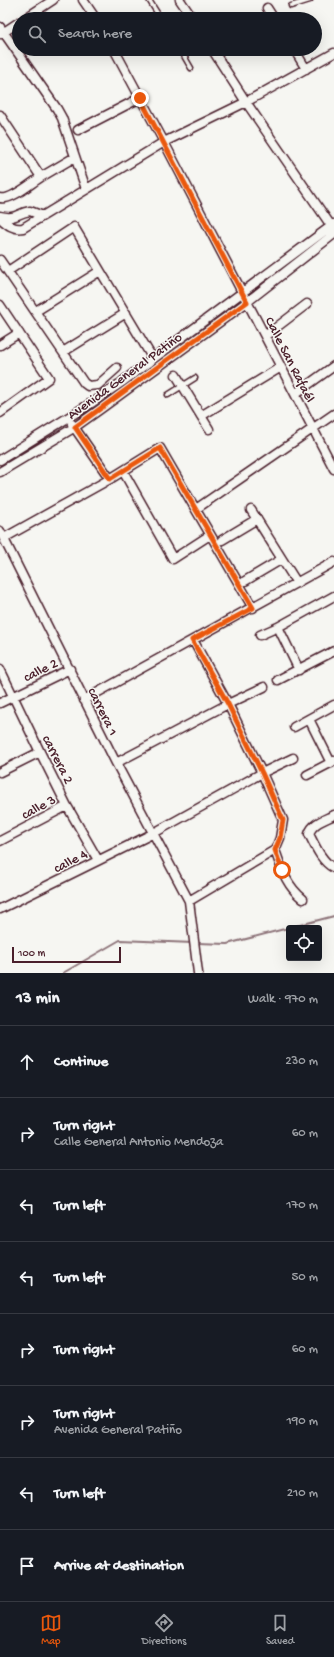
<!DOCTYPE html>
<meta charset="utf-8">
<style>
:root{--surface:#171b24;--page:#242831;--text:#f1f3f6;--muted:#9ea1a6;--line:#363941;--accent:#ea580c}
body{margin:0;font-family:"Gochi Hand",sans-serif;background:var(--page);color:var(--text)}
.controls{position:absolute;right:12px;bottom:12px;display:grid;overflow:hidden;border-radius:4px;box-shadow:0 4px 16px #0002}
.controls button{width:36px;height:36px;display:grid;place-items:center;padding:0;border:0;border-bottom:1px solid var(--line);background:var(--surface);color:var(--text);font:20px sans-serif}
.scale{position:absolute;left:12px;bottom:10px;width:109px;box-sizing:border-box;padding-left:4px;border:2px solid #4a1f2b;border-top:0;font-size:11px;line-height:14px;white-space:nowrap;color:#4a1f2b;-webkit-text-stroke:3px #f6f6f2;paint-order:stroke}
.stop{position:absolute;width:12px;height:12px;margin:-9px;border:3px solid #ea580c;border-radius:50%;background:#fff}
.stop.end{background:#ea580c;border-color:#fff;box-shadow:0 1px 4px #0008}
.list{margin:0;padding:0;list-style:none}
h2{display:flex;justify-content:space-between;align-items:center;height:52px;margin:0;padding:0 16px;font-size:17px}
h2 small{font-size:13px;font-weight:400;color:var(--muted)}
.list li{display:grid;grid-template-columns:26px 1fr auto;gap:12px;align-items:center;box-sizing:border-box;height:72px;padding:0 16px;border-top:1px solid var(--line)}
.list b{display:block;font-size:15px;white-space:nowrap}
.list p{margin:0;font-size:13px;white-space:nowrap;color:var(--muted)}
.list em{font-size:13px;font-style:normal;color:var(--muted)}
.icon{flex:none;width:22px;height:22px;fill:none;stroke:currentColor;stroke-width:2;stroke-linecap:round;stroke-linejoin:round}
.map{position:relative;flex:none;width:334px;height:973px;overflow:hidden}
.search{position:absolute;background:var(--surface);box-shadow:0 4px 16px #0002;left:12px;right:12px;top:12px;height:44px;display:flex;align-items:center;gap:10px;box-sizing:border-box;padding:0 14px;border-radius:22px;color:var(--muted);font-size:15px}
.sheet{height:628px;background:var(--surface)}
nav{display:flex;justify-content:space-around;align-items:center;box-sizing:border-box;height:56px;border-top:1px solid var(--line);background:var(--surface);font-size:11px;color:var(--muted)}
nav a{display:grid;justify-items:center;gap:2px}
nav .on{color:var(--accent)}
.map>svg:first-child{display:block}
</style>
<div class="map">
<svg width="334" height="973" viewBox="0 0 334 973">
<rect width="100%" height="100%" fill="#f6f6f2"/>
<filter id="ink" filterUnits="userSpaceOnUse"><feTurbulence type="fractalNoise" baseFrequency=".025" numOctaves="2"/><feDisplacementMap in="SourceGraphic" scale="8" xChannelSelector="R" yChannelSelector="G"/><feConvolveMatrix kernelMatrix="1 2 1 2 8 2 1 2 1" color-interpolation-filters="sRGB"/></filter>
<g filter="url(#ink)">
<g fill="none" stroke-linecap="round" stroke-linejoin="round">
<path stroke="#8e747a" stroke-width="2" d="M197,943L227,944L334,916
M63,973L120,940L193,943"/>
<defs>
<path id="lane" d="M149,0L161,19
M291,6L310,0
M176,19L188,11
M180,49L191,68
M168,395L195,378"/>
<path id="street" d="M83,0L96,19
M180,0L193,19
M267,8L274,19
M24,19L53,0
M0,27L57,109L62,118L86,189
M1,34L19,22
M114,49L164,142L334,469
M212,49L246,102L334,230
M294,49L306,69
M0,115L41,177C31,183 11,201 0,198
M78,130L140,98
M41,177L75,157
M0,216C17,220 16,213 30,211L43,216
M0,218C7,224 13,230 23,228L164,142L246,102L334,53
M0,260L84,383L88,386L98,385L117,368
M8,271L74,227L153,359
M0,305L49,378L0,413
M36,311L100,271
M265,336L307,304
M0,345L19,333
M63,352L126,313
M176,375L209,429
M295,394L334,366
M201,416L281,367
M72,424L110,479
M0,460L93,402L122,382L334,224
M123,471L173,559L210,535
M0,472L75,427L99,410L247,302L334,234
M196,509L334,414
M251,510L297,583
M0,531L116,763L189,901L198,973
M4,538L110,479L160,448L253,608
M222,540L257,519
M245,581L282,559
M260,635L278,627
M0,669L40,752L67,806L98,860
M299,670L278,627L334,596
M278,680L334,651
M84,700L334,562
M0,703L70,669
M309,719L331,763
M294,727L334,705
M116,763L228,704L264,687
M0,772L40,752
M307,775L334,761
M334,815C324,820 312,823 309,834C315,846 322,862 334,868
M0,841L67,806
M275,850C282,870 286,885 303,899
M189,901L275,850L280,838L283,820L262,773L228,704L193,640
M0,909L152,834L262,773L293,758"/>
</defs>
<use href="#lane" stroke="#4a1f2b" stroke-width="7"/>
<use href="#street" stroke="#4a1f2b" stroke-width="11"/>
<use href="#lane" stroke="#f6f6f2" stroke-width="4"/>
<use href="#street" stroke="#f6f6f2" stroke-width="8"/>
</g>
</g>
<g fill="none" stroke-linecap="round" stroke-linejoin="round" filter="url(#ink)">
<path stroke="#ea580c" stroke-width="5" d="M140,98L247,302L75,427L110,479L160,448L253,608L192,640L228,704L262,773L283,820L280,838L275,850L282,870"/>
</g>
<g text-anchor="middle" stroke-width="3" stroke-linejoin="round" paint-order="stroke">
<g font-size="14" fill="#4a1f2b" stroke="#f6f6f2">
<text transform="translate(291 359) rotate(63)" y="5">Calle San Rafaél</text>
<text transform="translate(124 375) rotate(-36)" y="5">Avenida General Patiño</text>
<text transform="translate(40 669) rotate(-26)" y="5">calle 2</text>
<text transform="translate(104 711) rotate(64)" y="5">carrera 1</text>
<text transform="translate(59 759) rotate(63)" y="5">carrera 2</text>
<text transform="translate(38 806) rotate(-28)" y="5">calle 3</text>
<text transform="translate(70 860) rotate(-27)" y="5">calle 4</text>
</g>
</g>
</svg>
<div class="controls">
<button><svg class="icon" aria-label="locate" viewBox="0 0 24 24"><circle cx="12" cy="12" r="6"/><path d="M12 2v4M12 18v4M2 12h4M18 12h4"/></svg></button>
</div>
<div class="scale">100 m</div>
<div class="stop" style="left:282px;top:870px"></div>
<div class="stop end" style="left:140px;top:98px"></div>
<div class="search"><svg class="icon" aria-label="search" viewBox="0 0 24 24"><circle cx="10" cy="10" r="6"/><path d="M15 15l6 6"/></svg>Search here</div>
</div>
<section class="sheet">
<h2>13 min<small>Walk · 970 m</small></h2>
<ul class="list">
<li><svg class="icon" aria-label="ahead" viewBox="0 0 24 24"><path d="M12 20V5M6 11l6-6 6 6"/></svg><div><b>Continue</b></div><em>230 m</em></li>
<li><svg class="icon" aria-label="right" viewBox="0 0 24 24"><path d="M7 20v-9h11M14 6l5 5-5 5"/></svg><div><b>Turn right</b><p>Calle General Antonio Mendoza</p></div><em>60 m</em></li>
<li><svg class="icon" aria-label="left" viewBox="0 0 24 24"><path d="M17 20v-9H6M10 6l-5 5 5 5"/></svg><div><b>Turn left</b></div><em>170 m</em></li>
<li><svg class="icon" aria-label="left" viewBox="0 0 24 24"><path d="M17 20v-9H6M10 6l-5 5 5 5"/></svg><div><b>Turn left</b></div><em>50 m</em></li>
<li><svg class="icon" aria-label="right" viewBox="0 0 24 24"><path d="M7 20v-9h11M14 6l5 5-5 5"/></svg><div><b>Turn right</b></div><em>60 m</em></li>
<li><svg class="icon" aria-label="right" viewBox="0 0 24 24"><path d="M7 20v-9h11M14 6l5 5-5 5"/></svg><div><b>Turn right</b><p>Avenida General Patiño</p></div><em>190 m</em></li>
<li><svg class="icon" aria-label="left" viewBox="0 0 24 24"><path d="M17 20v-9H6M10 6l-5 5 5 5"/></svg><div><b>Turn left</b></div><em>210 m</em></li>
<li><svg class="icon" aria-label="arrive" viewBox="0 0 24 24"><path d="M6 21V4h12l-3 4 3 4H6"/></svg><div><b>Arrive at destination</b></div></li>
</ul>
</section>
<nav>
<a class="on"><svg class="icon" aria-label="map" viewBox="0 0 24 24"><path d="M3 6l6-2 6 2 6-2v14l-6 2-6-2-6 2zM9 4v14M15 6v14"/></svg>Map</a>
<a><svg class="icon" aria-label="directions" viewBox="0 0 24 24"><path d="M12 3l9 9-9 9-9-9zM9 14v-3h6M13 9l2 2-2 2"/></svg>Directions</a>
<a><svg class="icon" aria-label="saved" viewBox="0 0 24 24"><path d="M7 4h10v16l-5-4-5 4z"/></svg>Saved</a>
</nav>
